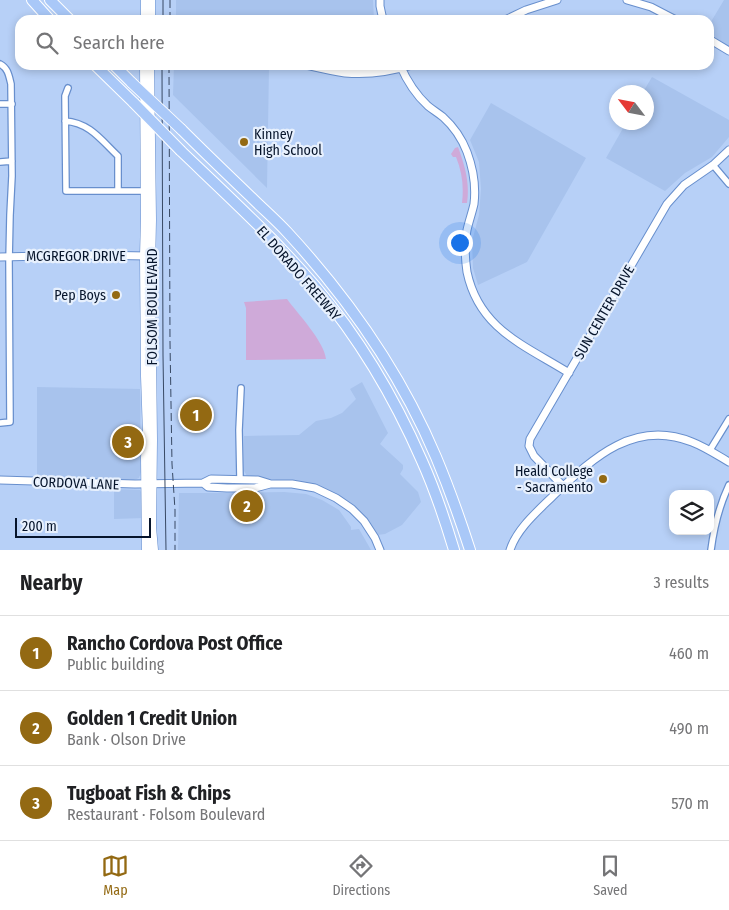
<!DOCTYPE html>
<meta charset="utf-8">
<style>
:root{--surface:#fff;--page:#f6f6f6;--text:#202124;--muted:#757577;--line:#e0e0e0;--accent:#936912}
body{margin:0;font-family:"Fira Sans Condensed",sans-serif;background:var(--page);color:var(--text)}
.controls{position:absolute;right:15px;bottom:15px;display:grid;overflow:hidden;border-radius:10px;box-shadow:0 2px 8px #0003}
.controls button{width:45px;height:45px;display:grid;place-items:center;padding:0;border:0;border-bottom:1px solid var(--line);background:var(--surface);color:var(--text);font:25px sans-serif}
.compass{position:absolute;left:609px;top:85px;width:45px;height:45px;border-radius:50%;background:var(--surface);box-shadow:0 2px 8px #0003;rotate:302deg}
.scale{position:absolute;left:15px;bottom:12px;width:136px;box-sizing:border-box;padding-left:5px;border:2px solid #06142b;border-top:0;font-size:14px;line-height:18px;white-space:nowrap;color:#06142b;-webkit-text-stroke:4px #e7f0fd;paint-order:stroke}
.you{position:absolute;left:459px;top:242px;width:18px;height:18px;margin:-12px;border:4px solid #fff;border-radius:50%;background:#1a73e8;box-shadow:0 0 0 8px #1a73e833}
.badge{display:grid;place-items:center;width:32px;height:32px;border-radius:50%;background:var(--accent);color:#fff;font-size:16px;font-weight:700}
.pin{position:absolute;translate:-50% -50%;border:2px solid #fff;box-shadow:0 1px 5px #0006}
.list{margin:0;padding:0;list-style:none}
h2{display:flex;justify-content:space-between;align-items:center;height:65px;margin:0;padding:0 20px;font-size:21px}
h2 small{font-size:16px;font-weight:400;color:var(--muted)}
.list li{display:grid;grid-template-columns:32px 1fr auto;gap:15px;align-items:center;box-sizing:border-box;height:75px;padding:0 20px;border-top:1px solid var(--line)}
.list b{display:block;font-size:19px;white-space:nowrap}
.list p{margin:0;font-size:16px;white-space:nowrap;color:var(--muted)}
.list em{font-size:16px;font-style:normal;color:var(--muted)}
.icon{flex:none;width:28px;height:28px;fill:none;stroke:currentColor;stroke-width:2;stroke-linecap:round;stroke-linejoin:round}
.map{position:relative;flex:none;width:729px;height:550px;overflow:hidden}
.search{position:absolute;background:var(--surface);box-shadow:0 2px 8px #0003;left:15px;right:15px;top:15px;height:55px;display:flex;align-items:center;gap:12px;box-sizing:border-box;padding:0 18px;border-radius:15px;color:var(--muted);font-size:19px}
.sheet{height:290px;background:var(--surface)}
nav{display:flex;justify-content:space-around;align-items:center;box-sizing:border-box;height:70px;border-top:1px solid var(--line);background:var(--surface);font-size:14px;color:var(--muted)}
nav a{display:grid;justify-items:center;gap:2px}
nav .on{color:var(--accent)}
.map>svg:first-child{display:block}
</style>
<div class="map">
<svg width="729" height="550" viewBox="0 0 729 550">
<rect width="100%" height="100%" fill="#b7d0f7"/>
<path fill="#a8c3ed" d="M176,0H373L374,20H176Z
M724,0H729V47L709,33V25Z
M174,65H259L269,67L267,188L173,95Z
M652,77L729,120V137L712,157L685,173L665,191L606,158L626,123L646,122V92H643Z
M491,103L586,158L527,262L478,285L473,268L472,241L479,215L481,189L479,162L470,140Z
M362,382L388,433L380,444L403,465V469L400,474L418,492L421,502L402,525L385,534L377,535L374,530L360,513L348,502L330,491L313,484L250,477L247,476L244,471V436L299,435L316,421L331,418L342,413L356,399L350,389Z
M37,387L140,389L141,472L139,478L134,480L37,477Z
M114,489L140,490L142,494L144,518L114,519Z
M284,492L306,494L322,500L339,510L351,527V530L359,529L371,550H178L179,493H231Z"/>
<path fill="#cfaad9" d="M458,147C465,166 470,183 467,203H462C464,186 462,172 456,157H453L451,154L455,148Z
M287,299C298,314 324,341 326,359L246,360V308L244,302Z"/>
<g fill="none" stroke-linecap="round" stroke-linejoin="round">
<defs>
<path id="minor" d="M0,64C8,68 9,76 11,84L12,176L10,215L9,261L10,422L0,423
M68,88L65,96L66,191H149
M0,104H12
M65,121C90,123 101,140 118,156V191
M0,162L12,161
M713,165L729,184
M710,450L729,419
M240,479L239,430L241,388
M711,550C714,527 719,506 729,485"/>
<path id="tertiary" d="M380,0V6L383,20
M627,0L651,7L676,20
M505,20L526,10L557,0
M709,39L729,51
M306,65C319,68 332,71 345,73C368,75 390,72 412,65
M400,65C406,79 416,95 428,106C433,110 438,113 443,117C453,126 462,139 467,152C473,168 476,187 474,204C472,213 469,221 467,230C464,244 465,258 467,272C479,329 524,345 569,373
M0,257L91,255L148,256
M0,480L135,484L203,483L211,479L258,480L271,484H292L315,488L336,498L352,509L364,521L375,538L380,550
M203,483L208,487L227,488H255L270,484
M563,486L534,456L529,446L530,439L667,204L684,185L713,165L729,150
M510,550C517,528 539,510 555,494C594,457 635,419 692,442C705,447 717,455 729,462"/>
<path id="secondary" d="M145,0V20
M151,0V20
M144,65L145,218L144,256L145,376L147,433L145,457L146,550
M150,65L152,220L151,267L153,440L152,527L154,550"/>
<path id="motorway" d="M32,0L50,20
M50,0L70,20
M95,65L134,103
M114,65L132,83
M181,129C204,152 228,175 251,197C263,209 276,220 287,232C348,298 401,374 436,457C449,488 460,519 470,550
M181,151C227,195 274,238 315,286C359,338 395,399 422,461C435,490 445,520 454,550"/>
</defs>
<use href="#minor" stroke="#688fcd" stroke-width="8"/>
<use href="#tertiary" stroke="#688fcd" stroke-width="9"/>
<use href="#secondary" stroke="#688fcd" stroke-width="9"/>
<use href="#motorway" stroke="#fff" stroke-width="12"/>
<use href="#minor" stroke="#fff" stroke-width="5.5"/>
<use href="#tertiary" stroke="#fff" stroke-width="7"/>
<use href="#secondary" stroke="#fff" stroke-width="8"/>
<use href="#motorway" stroke="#a9c8f8" stroke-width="10"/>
<path stroke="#384964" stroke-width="1" d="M163,20V0
M162,65L163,355L166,550"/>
<path stroke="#384964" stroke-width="1" stroke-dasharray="8 4" stroke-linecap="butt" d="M170,20V0
M169,65L170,342L172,464L175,510V550"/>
<defs>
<path id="motorway-bridge" d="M132,83L181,129
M134,103L181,151"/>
</defs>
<use href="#motorway-bridge" stroke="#fff" stroke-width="12" stroke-linecap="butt"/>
<use href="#motorway-bridge" stroke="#a9c8f8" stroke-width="10"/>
</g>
<g fill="#936912" stroke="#e7f0fd" stroke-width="2">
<circle cx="244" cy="142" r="5"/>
<circle cx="116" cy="295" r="5"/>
<circle cx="603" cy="479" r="5"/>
</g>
<g text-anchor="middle" stroke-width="4.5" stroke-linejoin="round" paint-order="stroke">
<g font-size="14" fill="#06142b" stroke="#e7f0fd" text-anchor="end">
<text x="254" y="139" text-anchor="start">Kinney<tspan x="254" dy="16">High School</tspan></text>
<text x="106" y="300">Pep Boys</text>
<text x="593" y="476">Heald College<tspan x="593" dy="16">- Sacramento</tspan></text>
</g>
<g font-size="14" fill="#06142b" stroke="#e7f0fd">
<text x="76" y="261">MCGREGOR DRIVE</text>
<text transform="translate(299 273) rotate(49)" y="5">EL DORADO FREEWAY</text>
<text transform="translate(152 307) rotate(-90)" y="5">FOLSOM BOULEVARD</text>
<text transform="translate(604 312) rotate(-60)" y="5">SUN CENTER DRIVE</text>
<text transform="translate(76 483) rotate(2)" y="5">CORDOVA LANE</text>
</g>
</g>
</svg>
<div class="controls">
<button><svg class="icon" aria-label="layers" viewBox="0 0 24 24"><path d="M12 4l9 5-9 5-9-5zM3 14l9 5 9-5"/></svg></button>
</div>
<svg class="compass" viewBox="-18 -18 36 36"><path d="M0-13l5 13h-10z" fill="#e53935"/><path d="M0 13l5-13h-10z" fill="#757577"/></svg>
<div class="scale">200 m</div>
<div class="you"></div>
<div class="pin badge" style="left:196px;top:415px">1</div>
<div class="pin badge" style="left:247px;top:506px">2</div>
<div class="pin badge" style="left:128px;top:442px">3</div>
<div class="search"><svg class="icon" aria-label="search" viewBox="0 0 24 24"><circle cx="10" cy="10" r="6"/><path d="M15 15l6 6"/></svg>Search here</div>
</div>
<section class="sheet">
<h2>Nearby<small>3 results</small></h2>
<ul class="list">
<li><span class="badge">1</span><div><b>Rancho Cordova Post Office</b><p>Public building</p></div><em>460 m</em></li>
<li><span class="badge">2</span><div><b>Golden 1 Credit Union</b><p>Bank · Olson Drive</p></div><em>490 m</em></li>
<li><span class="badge">3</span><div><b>Tugboat Fish &amp; Chips</b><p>Restaurant · Folsom Boulevard</p></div><em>570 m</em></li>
</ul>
</section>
<nav>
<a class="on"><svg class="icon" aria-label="map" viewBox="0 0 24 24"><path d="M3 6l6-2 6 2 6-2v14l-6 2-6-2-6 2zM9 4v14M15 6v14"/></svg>Map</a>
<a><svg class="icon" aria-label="directions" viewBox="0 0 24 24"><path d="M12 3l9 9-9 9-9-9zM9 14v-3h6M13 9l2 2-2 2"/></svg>Directions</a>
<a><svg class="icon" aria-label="saved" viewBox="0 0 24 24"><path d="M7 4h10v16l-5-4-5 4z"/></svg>Saved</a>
</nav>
